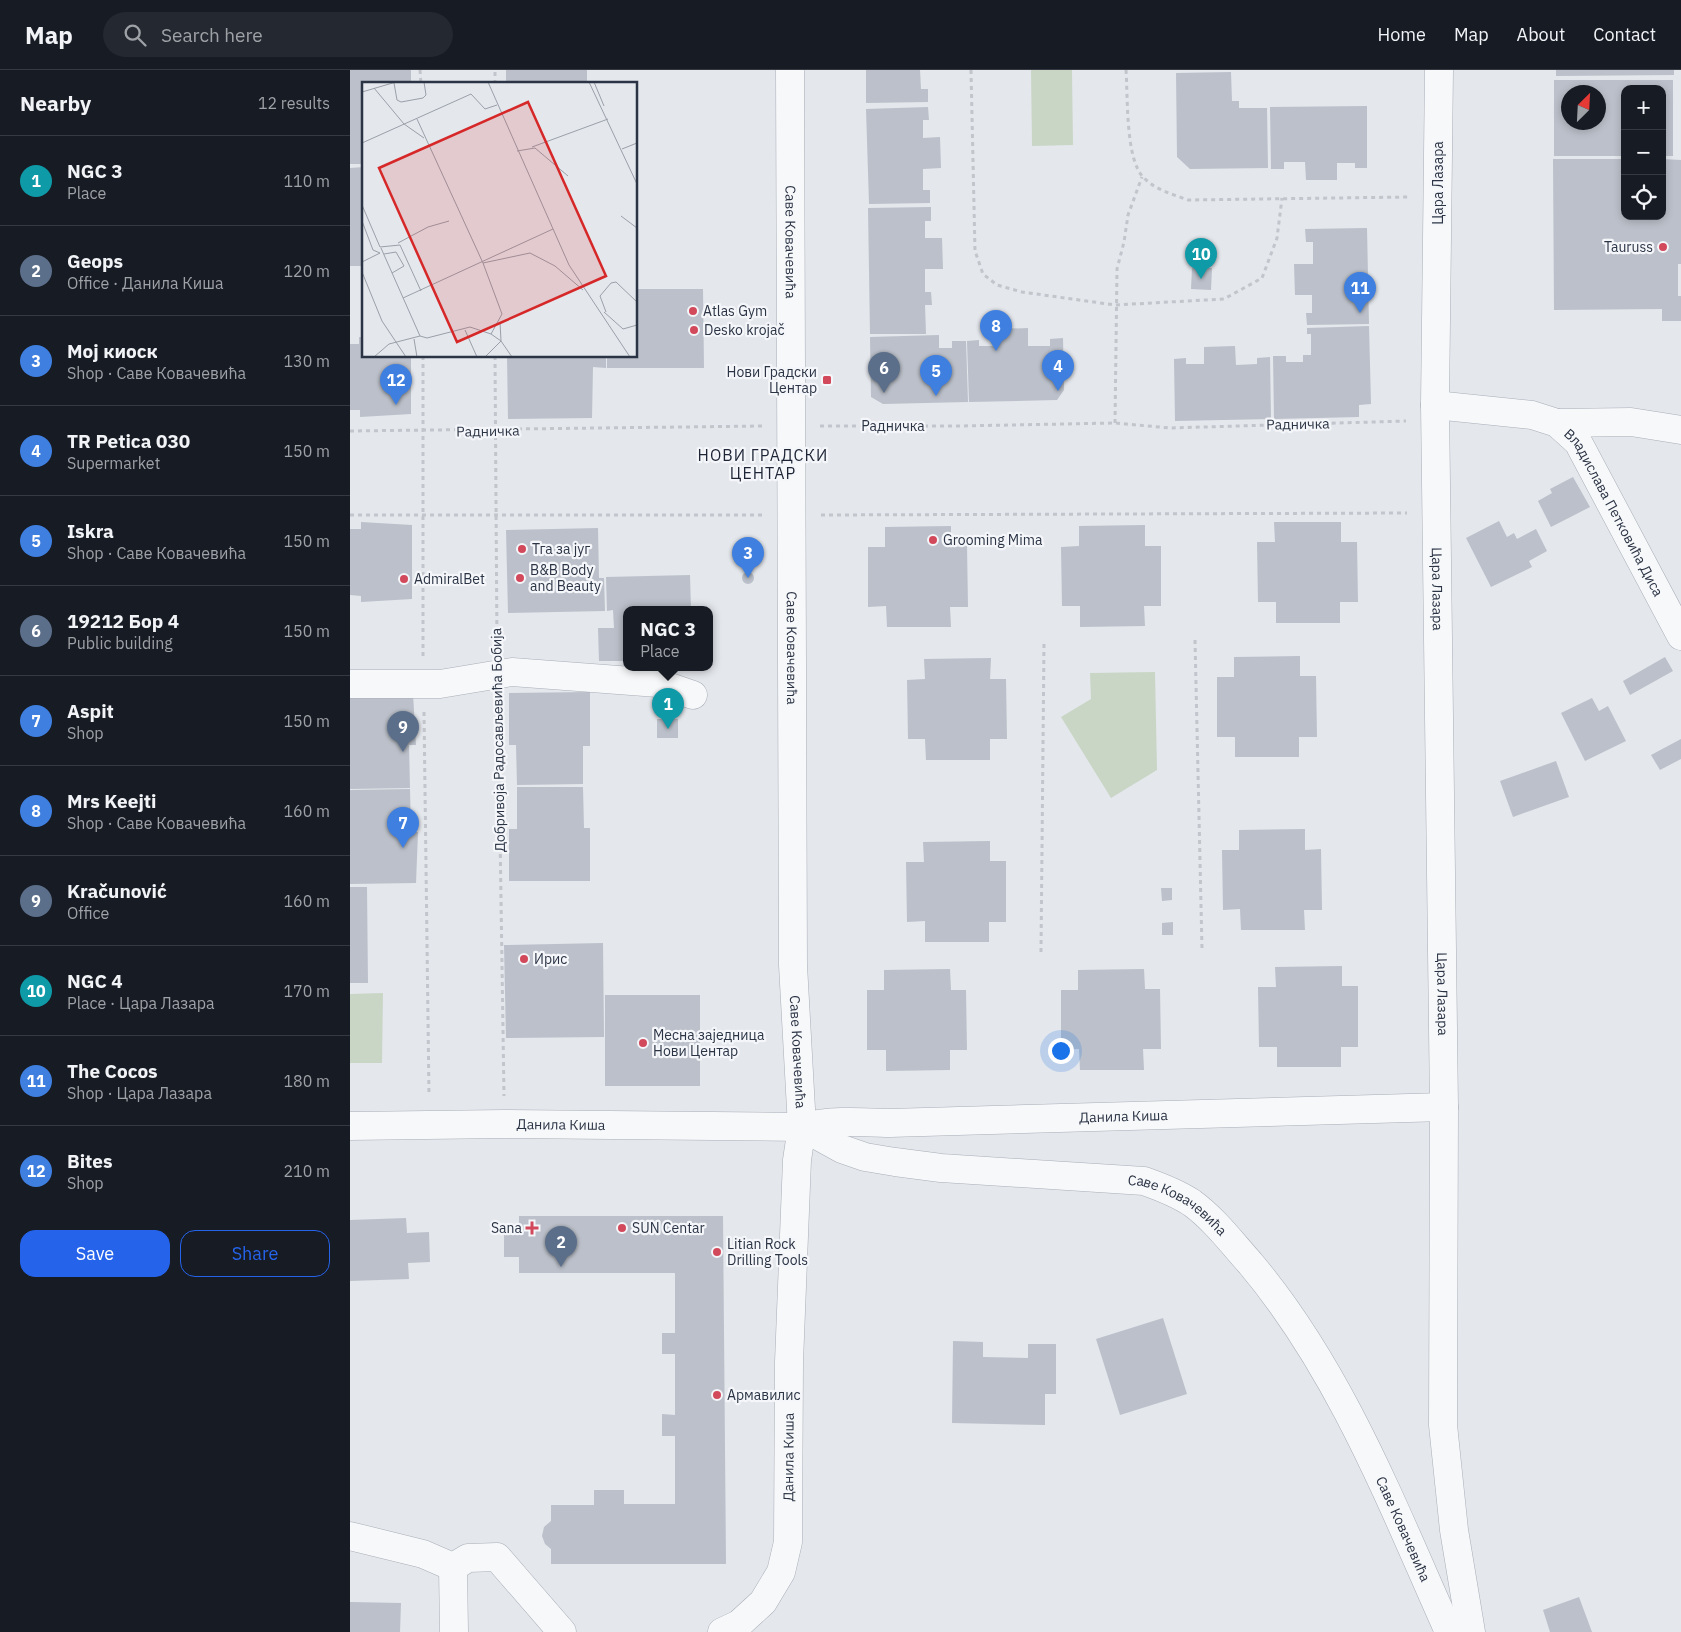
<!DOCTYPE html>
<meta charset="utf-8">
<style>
:root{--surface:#171b24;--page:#242831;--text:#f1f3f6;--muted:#9ea1a6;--line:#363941;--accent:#2563eb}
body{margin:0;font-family:"IBM Plex Sans",sans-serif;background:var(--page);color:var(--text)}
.controls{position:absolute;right:15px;top:15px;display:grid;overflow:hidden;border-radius:10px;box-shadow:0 2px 8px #0003}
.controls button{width:45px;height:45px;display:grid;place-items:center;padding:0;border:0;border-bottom:1px solid var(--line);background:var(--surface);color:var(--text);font:25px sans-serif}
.compass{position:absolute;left:1211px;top:15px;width:45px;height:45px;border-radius:50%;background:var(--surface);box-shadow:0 2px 8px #0003;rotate:24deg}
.you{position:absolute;left:710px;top:980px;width:18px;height:18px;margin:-12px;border:4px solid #fff;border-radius:50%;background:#1a73e8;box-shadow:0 0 0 8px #1a73e833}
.badge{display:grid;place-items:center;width:32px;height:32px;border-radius:50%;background:var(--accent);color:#fff;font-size:16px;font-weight:700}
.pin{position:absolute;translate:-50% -41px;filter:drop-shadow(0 1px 2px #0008)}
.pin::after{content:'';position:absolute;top:26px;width:18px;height:15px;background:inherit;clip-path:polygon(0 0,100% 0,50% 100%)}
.popup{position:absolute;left:273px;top:536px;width:90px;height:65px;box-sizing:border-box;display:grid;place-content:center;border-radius:10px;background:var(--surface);filter:drop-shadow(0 1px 4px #0005);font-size:16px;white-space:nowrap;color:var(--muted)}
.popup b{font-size:19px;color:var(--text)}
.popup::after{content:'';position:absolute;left:50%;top:100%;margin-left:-10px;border:10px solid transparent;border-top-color:var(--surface)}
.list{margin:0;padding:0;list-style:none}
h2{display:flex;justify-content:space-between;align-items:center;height:65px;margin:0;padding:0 20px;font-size:21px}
h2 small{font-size:16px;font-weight:400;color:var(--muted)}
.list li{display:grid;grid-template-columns:32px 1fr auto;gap:15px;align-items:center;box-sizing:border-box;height:90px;padding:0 20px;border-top:1px solid var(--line)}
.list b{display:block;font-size:19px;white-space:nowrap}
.list p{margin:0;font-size:16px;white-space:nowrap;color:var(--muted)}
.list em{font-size:16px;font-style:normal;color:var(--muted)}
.actions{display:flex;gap:10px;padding:15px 20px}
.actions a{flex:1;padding:11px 0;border:1px solid var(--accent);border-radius:15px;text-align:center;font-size:18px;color:var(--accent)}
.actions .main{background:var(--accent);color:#fff}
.icon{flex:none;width:28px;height:28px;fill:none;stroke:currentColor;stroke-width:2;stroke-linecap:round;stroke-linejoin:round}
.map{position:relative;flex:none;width:1331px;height:1562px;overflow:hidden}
header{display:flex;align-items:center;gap:30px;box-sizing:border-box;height:70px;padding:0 25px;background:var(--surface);border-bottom:1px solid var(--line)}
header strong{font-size:24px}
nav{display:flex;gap:28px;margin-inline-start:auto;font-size:18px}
.search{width:350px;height:45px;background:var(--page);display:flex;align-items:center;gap:12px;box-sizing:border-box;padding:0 18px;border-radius:28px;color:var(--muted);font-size:19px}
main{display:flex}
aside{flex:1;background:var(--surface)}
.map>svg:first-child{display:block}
</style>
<header>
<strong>Map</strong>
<div class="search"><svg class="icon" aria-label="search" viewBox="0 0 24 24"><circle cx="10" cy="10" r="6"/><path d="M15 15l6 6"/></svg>Search here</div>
<nav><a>Home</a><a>Map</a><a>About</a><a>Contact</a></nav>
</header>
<main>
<aside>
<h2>Nearby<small>12 results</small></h2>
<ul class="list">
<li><span class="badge" style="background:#0f9aa8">1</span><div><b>NGC 3</b><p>Place</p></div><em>110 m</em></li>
<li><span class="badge" style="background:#5c6f8a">2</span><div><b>Geops</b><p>Office · Данила Киша</p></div><em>120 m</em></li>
<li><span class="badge" style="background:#3f7fe0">3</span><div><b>Мој киоск</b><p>Shop · Саве Ковачевића</p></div><em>130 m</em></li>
<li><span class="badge" style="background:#3f7fe0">4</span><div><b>TR Petica 030</b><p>Supermarket</p></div><em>150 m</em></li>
<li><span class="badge" style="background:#3f7fe0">5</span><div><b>Iskra</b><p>Shop · Саве Ковачевића</p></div><em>150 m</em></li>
<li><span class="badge" style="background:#5c6f8a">6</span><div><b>19212 Бор 4</b><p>Public building</p></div><em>150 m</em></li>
<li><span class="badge" style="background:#3f7fe0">7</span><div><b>Aspit</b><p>Shop</p></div><em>150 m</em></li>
<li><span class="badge" style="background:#3f7fe0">8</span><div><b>Mrs Keejti</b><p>Shop · Саве Ковачевића</p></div><em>160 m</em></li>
<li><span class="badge" style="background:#5c6f8a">9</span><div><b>Kračunović</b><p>Office</p></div><em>160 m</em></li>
<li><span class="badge" style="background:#0f9aa8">10</span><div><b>NGC 4</b><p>Place · Цара Лазара</p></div><em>170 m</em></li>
<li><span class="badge" style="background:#3f7fe0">11</span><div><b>The Cocos</b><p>Shop · Цара Лазара</p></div><em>180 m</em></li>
<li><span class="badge" style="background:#3f7fe0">12</span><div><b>Bites</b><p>Shop</p></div><em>210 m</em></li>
</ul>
<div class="actions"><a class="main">Save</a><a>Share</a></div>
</aside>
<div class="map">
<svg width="1331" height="1562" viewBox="0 0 1331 1562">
<rect width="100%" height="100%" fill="#e4e7ec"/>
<path fill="#c9d6c5" d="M681,0H722L723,75L682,76Z
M805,602L807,700L761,728L711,647L741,629L740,603Z
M33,923L32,993H0V924Z"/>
<path fill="#bbc0ca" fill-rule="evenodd" d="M0,0H61V14H14V94H0Z
M156,0H237V14H156Z
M516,0H570L571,19H578V32L516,33Z
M1206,0H1324V5L1206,6Z
M881,2L882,31H889V38H917L918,98L840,99L827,87L826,3Z
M1204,10H1323V86H1312V19H1275V86H1204ZM1218,22H1248V52H1218Z
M1017,36V98H1005V93H987V110H956L955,92H934V99H921L920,37Z
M578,37L579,50H573V68L590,67L591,98L573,99V120H580V133L519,134L516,39Z
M1203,89H1275V146H1312V89L1331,90V194H1328V226H1331V251H1312V239L1204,240Z
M14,97V196H0V98Z
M581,137V151H575V168H592L593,199H575V222H581L582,235H575L576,264H520L518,138Z
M1017,158L1019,254L957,255L956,243H962V225H945L944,194H963V172H956L955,159Z
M842,198H862L861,220L841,219Z
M286,219H353L354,298H257V286H286Z
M1019,256L1021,334L1009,335V347L924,349L923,286H936V292H953V285H961V264H957V258Z
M678,258V276H700V269L713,268L714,320L707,330L619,332L617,271L629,270V276H647V259Z
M589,265V278H602V271H616L618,332L533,334L521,327L520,267Z
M9,267H14V286H61V344L10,347V340H0V274H9Z
M885,276L886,295L907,294V288L920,287L921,349L825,351L824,289L836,288V294H854V277Z
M157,286H256V298L243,297L242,348L158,349Z
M1223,407L1240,437L1201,457L1188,431L1202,423L1200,419Z
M1149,451L1157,467L1164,463L1167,469L1186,459L1197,481L1179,491L1182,497L1141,517L1116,468Z
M11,452L62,455V529L11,532V526L0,525V459H11Z
M924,452H991V472H1007L1008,532H990V553H926V532H908L907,472H925Z
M795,455V476H811V536H794L795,556L730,557V536H712L711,477L729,476V456Z
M601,456V477L617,476L618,537H600L601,557H537L536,536L518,537V477H535V457Z
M248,458L249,508H254L255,541L158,543L156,460Z
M392 508a6 6 0 1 1 12 0a6 6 0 1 1-12 0Z
M340,505L341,540H277V591H249L248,558H264L263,540L257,541L256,507Z
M950,586V606H966L967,667H949V687H885V667H867V607H884V587Z
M1315,587L1323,601L1280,625L1273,611Z
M641,588L640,609H656L657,669H640V690H576L575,669H558L557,610L575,609L574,589Z
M240,622V676H233V714L167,715L166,675H159V623Z
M63,624L66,675H59L60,718L0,719V625Z
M1242,628L1249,641L1258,636L1276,671L1235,691L1211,643Z
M307,649H328V668H307Z
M1331,669V689L1310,700L1301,685Z
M1206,691L1219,727L1163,747L1150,711Z
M167,717H233L234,758H240V811H159V759H167Z
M60,719L61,762H68L66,813L0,814V720Z
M955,759V780L971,779L972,840H954L955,860H891L890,839L873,840L872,780H889V760Z
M640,771V791H656V852H639V872H575V851L557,852L556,792H574L573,772Z
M0,817H17L18,913H0Z
M811,818H822V830L812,831Z
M823,852V865H812V853Z
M253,873L254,967L156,968L154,875Z
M992,896V916H1008V977H991V997H927V977H909L908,917H926L925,897Z
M600,899L601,920H616L617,980H600V1000L536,1001V980H517V920H534V900Z
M794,899L795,919H810L811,979H793L794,1000H730L729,979L711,980V920H728V900Z
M255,925H350V1016H255Z
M169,1146H373L376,1494H201V1479L195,1474L192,1466L194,1457L201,1451V1435H244V1420H274V1434H325V1366H312V1344L325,1345V1284H312V1263H325V1203H169V1187H154V1163L169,1162Z
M56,1148L57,1163L79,1162L80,1192L58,1193L59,1209L0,1211V1150Z
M813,1248L837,1324L770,1345L746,1269Z
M603,1271L633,1272V1287L678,1288V1274H706V1324H695V1355L602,1353Z
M1229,1527L1242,1562H1200L1193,1540Z
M0,1532L51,1533L50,1562H0Z"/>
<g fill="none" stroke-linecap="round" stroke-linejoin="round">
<defs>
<g id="minor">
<path id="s1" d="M440,0L443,895L452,1057L492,1079L515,1087L545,1092L591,1098L794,1111C811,1117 827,1123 842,1133C864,1149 882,1173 900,1193C991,1301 1042,1435 1099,1562"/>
<path id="s2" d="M1089,0L1085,335L1094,1037L1093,1355L1104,1460L1121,1562"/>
<path id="s3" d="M1085,335L1182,345L1207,353L1228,372L1331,566"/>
<path d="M1207,353L1281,352L1331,360"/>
<path d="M0,614H90L162,602L308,613L343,625"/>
<path id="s4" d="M0,1056L154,1054L452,1057C482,1050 510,1052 540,1053L1094,1037"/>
<path d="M0,1466L73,1484L103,1497L118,1488L147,1487L212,1562"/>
<path d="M103,1497L104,1562"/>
<path id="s5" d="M372,1562L389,1554L413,1532L431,1502L438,1472L439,1292L447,1090L452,1057"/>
</g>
</defs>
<use href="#minor" stroke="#a9aeb7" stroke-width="29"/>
<path stroke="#c2c5cb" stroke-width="3" stroke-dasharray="4 4" stroke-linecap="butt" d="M70,0L71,14
M621,0L625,181L633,204L647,215L672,222L765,235L874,229L912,208L927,168L932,128
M776,0C778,26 775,90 794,108C806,120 822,124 838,130L1059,127
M145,14V0
M145,286L147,576
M765,353L767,199L774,172L778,145L792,107
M470,356H609L765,353L820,358L1056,351
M0,361L413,356
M0,445H412
M471,445L1057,443
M845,570L852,879
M73,586V286
M148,632L154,1026
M74,642L79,1026
M691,882L694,573"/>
<use href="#minor" stroke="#f7f8fa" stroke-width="28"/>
</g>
<g fill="#d1495b" stroke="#f4f6f9" stroke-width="2">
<circle cx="1313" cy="177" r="5"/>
<circle cx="343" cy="241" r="5"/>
<circle cx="344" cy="260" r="5"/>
<rect x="472" y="305" width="10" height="10" rx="2.5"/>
<circle cx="583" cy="470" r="5"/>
<circle cx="172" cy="479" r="5"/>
<circle cx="170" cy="508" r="5"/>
<circle cx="54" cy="509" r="5"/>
<circle cx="174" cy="889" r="5"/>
<circle cx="293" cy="973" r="5"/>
<path d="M179.5 1150.5h5v5h5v5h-5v5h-5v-5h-5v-5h5z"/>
<circle cx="272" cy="1158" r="5"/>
<circle cx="367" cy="1182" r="5"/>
<circle cx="367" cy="1325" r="5"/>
</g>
<g text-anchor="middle" stroke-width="4.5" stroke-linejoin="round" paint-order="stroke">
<g font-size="14" fill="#2b3445" stroke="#f4f6f9">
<text transform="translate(1088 113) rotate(-90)" y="5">Цара Лазара</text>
<text dy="5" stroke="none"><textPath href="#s1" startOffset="172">Саве Ковачевића</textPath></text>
<text transform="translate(948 354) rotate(-1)" y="5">Радничка</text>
<text x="543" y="361">Радничка</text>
<text transform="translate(138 361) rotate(-1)" y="5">Радничка</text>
<text dy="5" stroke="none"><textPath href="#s3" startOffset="231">Владислава Петковића Диса</textPath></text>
<text dy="5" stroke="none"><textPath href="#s2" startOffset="519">Цара Лазара</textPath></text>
<text dy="5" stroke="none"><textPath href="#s1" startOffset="578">Саве Ковачевића</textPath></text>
<text transform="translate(148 670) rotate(-91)" y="5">Добривоја Радосављевића Бобија</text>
<text dy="5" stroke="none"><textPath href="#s2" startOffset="924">Цара Лазара</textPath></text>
<text dy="5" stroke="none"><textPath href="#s1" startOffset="982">Саве Ковачевића</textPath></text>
<text dy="5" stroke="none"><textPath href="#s4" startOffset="774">Данила Киша</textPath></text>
<text dy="5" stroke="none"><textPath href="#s4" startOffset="211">Данила Киша</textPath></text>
<text dy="5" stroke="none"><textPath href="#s1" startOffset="1448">Саве Ковачевића</textPath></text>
<text dy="5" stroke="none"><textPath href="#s5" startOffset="202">Данила Киша</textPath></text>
<text dy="5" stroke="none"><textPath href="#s1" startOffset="1852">Саве Ковачевића</textPath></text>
</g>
<g font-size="14" fill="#2b3445" stroke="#f4f6f9" text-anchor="start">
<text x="1303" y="182" text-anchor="end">Tauruss</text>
<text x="353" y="246">Atlas Gym</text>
<text x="354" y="265">Desko krojač</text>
<text x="467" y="307" text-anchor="end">Нови Градски<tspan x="467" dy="16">Центар</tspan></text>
<text x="593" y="475">Grooming Mima</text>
<text x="182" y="484">Тга за југ</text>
<text x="180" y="505">B&amp;B Body<tspan x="180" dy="16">and Beauty</tspan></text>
<text x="64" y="514">AdmiralBet</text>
<text x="184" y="894">Ирис</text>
<text x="303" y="970">Месна заједница<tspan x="303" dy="16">Нови Центар</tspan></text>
<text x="172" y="1163" text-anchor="end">Sana</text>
<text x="282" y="1163">SUN Centar</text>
<text x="377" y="1179">Litian Rock<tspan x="377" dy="16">Drilling Tools</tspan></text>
<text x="377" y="1330">Армавилис</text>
</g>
<g font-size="16" letter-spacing="1" fill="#1d2536" stroke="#f4f6f9">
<text x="413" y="391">НОВИ ГРАДСКИ<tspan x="413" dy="18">ЦЕНТАР</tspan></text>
</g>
</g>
<g transform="translate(12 12)">
<rect width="275" height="275" fill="#e4e7ec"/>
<path fill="none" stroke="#9a9fa9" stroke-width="1" d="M126,0L207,183L268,275M227,0L275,102M232,0L242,24M32,1L35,18L39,20L61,16L64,13L62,0M12,6L42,42L62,56M0,10L34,0M55,37L121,181L168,171L193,184L221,208M0,61L109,12L123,27L135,23M170,65L246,37M260,67L275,61M155,69L173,66L206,94M0,123L18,165L38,163L59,209M259,134L275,146M0,139L11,168L18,171M36,161L66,145L87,139M19,166L58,254M22,172L34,170L42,184L30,191M0,180L18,171M0,190L20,239L44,275M41,216L191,147M242,230L261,247L275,243M244,230L238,214L249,201L254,200L275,220M103,248L115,275M129,252L139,259L150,275M52,257L55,275M12,275L27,262L58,254L65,256L108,245L129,252L140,232L121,181M123,275L139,259L138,240"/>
<path fill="#d62828" fill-opacity="0.15" stroke="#d62828" stroke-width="2.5" d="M166,20L244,194L95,260L17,86Z"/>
<rect width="275" height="275" fill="none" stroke="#2b3445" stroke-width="2.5"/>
</g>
</svg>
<div class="controls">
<button>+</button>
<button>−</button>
<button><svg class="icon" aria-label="locate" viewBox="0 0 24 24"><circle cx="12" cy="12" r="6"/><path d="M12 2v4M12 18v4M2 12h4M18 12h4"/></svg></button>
</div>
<svg class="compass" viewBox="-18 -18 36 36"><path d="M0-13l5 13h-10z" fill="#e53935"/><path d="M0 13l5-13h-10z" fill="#9ea1a6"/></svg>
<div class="you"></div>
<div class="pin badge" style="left:318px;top:659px;background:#0f9aa8">1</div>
<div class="popup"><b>NGC 3</b>Place</div>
<div class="pin badge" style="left:211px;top:1197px;background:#5c6f8a">2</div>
<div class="pin badge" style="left:398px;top:508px;background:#3f7fe0">3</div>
<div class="pin badge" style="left:708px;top:321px;background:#3f7fe0">4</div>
<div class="pin badge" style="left:586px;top:326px;background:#3f7fe0">5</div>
<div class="pin badge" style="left:534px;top:323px;background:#5c6f8a">6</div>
<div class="pin badge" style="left:53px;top:778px;background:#3f7fe0">7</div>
<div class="pin badge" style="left:646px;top:281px;background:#3f7fe0">8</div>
<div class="pin badge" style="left:53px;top:682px;background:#5c6f8a">9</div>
<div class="pin badge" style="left:851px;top:209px;background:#0f9aa8">10</div>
<div class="pin badge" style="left:1010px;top:243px;background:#3f7fe0">11</div>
<div class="pin badge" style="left:46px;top:335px;background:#3f7fe0">12</div>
</div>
</main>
